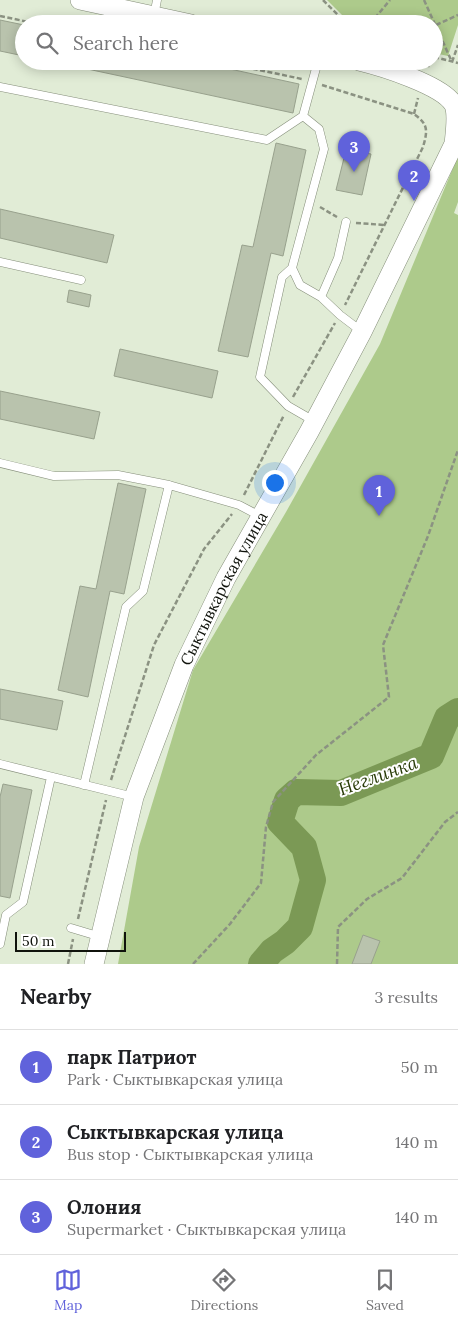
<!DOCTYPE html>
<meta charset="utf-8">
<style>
:root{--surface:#fff;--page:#f2f2f2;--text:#202124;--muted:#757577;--line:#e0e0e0;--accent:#6062db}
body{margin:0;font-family:Lora,serif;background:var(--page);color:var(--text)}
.scale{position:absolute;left:15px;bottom:12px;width:111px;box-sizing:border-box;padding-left:5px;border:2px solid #10130c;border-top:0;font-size:14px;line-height:18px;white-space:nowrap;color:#10130c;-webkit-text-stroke:4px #fff;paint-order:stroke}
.you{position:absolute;left:274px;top:482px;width:18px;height:18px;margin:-12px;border:4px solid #fff;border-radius:50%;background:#1a73e8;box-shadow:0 0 0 8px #1a73e833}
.badge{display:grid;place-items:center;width:32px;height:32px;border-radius:50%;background:var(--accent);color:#fff;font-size:16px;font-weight:700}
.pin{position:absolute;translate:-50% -41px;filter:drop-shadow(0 1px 2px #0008)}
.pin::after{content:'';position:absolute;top:26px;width:18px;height:15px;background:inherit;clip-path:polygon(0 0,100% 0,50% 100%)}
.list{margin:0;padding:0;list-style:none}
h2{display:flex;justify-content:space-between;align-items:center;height:65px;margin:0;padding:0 20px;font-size:21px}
h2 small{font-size:16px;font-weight:400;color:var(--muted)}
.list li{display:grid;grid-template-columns:32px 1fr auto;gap:15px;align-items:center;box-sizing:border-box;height:75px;padding:0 20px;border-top:1px solid var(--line)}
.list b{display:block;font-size:19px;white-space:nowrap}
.list p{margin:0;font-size:16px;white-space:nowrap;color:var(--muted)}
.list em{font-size:16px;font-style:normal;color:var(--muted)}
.icon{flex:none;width:28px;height:28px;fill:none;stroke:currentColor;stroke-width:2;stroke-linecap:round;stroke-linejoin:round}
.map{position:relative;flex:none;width:458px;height:964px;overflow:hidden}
.search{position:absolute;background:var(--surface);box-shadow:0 2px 12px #0003;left:15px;right:15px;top:15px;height:55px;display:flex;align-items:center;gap:12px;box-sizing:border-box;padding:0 18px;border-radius:28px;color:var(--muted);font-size:19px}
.sheet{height:290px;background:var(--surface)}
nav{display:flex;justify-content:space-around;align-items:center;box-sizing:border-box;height:70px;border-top:1px solid var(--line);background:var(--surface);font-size:14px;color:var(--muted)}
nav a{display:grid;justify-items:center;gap:2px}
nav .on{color:var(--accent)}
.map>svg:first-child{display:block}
</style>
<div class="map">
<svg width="458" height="964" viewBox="0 0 458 964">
<rect width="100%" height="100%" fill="#e1ecd6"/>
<path fill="#adca8b" d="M327,0H458V25L448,56L434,53V24H351Z
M458,156V202L454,213L458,215V964H118L139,847L193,670L286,512L380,344Z"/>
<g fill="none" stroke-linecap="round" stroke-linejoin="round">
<path stroke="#7b9955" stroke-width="26" d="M261,964L272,951L285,942L300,927L313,880L304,847L280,822L287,800L296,792L341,793L431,756L447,718L458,711"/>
</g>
<path fill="#b9c3ad" stroke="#98a18d" d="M0,20L24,25V56L0,51Z
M50,61H193L299,84L293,113Z
M276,143L306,150L283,256L271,253L248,357L218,351L242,245L253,247Z
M346,150L371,154L362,195L336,190Z
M0,209L114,235L107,263L0,238Z
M69,290L91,295L89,307L67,302Z
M120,349L218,371L212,398L114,376Z
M0,391L100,412L94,439L0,419Z
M118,483L146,489L124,594L110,591L88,697L58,690L80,586L96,589Z
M0,689L63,701L57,730L0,719Z
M3,784L32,790L10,898L0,896V797Z
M363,935L380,941L371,964H352Z"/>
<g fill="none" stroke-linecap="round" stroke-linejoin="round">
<defs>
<path id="service" d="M154,16L157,0
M0,87L267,140L303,116L318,61
M303,116L319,129L324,149L292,268L282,277L260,377L288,406L314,421
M0,262L81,280
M292,268L300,285L321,297L340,315L361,331
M321,297L338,258L346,222
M0,463L54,476L118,475L169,485L239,505L260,516
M0,764L134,797
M84,785L126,607L143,591L169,485
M71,928L91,934
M0,944L6,915L23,902L51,777"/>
<g id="tertiary">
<path d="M80,0L191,24"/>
<path id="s1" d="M94,964L134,797L184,665L226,578L309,432L362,332L454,144C455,134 458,115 454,105C443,85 380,66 359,61"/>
</g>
</defs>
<use href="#service" stroke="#858e7a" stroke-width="9"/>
<use href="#tertiary" stroke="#858e7a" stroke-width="20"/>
<path stroke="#8b9282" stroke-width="2.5" stroke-dasharray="5 2.5" stroke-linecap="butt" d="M323,0L347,24
M424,0L452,62
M0,16L38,24
M370,24L390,0
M436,25L458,15
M434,57L458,63
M216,61L302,79
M452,62L458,45
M428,67L430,61
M322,85L414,114C428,124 428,130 423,147L345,305
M414,114L418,98
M320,207L337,217
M356,223L385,225
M293,397L335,323
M244,495L284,415
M111,780L154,645L204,549L232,514
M78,919L106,800
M68,964L73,939
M193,964L230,924L261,883L266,827L273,802L316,755L389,697L383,645L428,536L458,450
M337,964L338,927L367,899L402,878L445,822L458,812"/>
<use href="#service" stroke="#fff" stroke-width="8"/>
<use href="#tertiary" stroke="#fff" stroke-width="19"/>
</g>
<g text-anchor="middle" stroke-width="4" stroke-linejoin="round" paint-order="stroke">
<g font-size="16" fill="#10130c" stroke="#fff">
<text dy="6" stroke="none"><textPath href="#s1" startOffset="399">Сыктывкарская улица</textPath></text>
</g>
<g font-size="18" font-style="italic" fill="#283b07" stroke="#fff">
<text transform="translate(378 776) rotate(-20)" y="6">Неглинка</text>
</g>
</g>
</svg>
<div class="scale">50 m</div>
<div class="you"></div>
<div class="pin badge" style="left:379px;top:516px">1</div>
<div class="pin badge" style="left:414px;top:201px">2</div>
<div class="pin badge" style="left:354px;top:172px">3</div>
<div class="search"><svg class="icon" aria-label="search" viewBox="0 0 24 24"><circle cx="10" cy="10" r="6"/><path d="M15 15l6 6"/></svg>Search here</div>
</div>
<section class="sheet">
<h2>Nearby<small>3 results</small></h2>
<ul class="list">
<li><span class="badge">1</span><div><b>парк Патриот</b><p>Park · Сыктывкарская улица</p></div><em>50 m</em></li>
<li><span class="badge">2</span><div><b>Сыктывкарская улица</b><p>Bus stop · Сыктывкарская улица</p></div><em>140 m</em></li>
<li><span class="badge">3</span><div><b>Олония</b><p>Supermarket · Сыктывкарская улица</p></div><em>140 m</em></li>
</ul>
</section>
<nav>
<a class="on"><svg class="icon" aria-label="map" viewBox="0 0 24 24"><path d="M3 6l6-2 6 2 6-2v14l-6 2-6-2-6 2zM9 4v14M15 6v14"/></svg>Map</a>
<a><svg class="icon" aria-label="directions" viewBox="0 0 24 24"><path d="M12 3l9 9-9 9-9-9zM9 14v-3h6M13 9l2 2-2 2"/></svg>Directions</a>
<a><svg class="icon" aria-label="saved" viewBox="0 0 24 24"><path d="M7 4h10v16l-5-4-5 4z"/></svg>Saved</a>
</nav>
